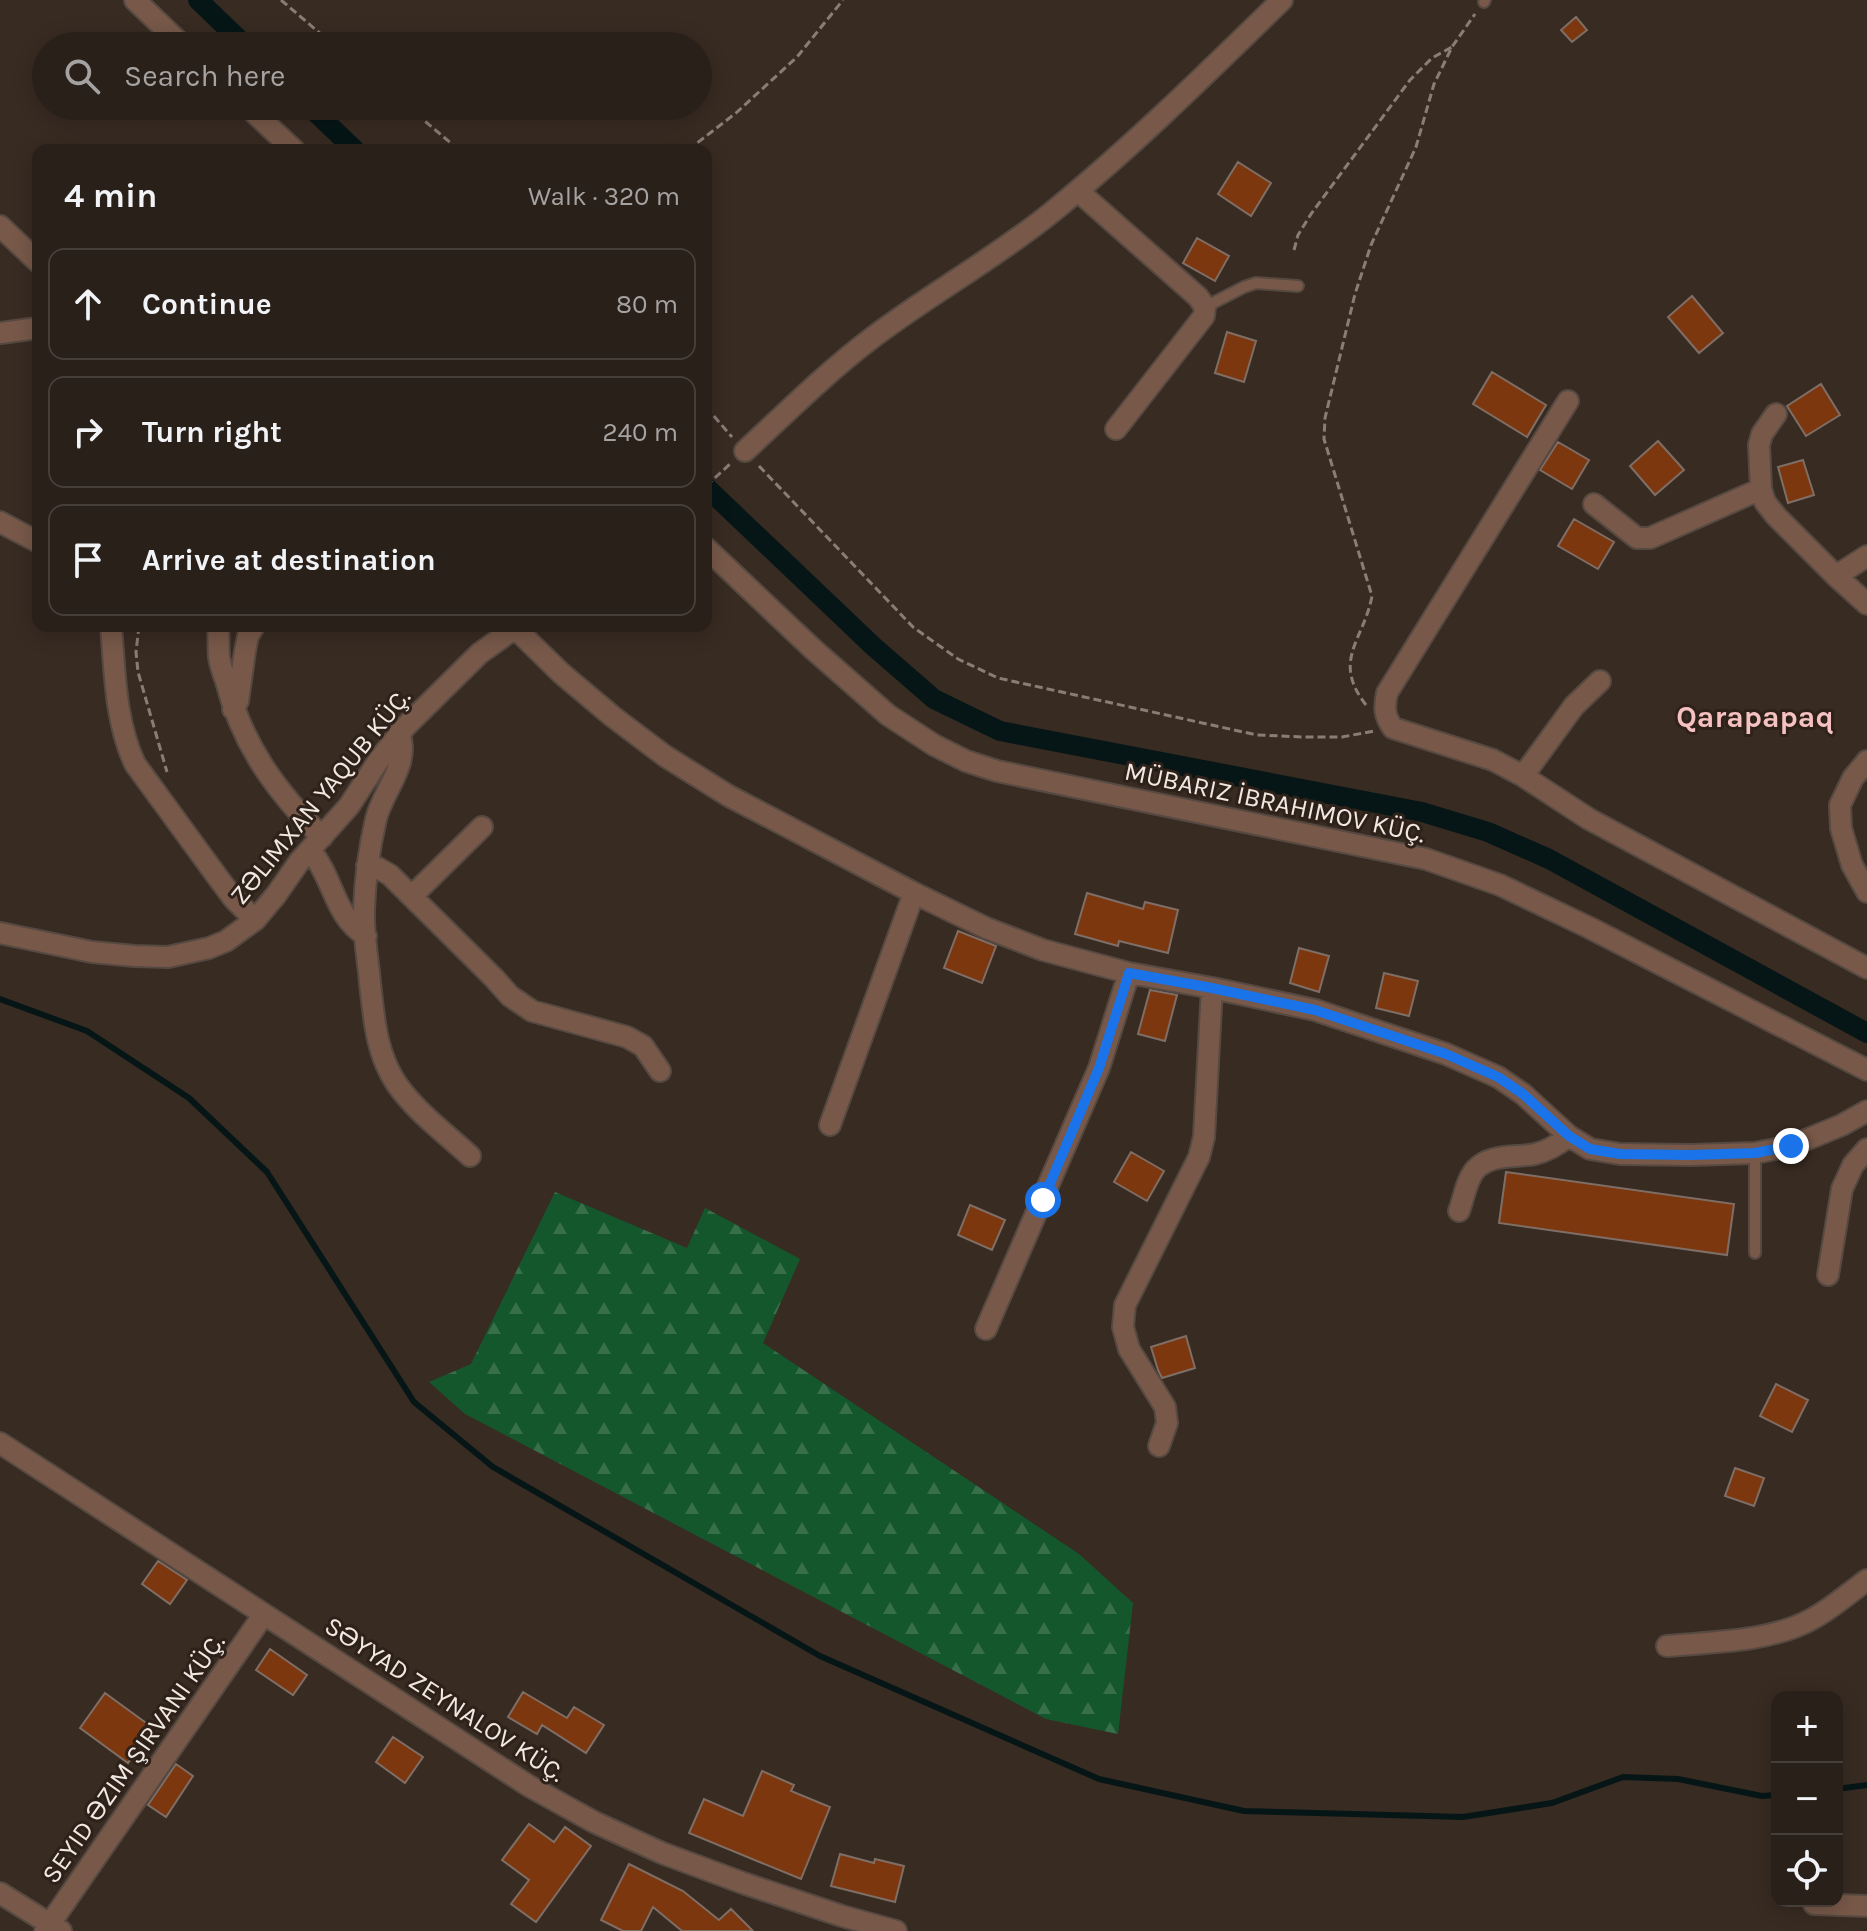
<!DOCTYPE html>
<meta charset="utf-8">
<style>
:root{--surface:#2a201a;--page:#322823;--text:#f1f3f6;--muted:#a5a3a2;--line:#463e39}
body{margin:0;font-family:Karla,sans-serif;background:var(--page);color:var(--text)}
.controls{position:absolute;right:24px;bottom:24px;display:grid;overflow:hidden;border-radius:16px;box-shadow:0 4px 20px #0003}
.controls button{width:72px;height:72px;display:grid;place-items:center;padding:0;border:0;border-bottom:2px solid var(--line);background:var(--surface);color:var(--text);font:40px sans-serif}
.stop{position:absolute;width:24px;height:24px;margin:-18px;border:6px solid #1a73e8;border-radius:50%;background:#fff}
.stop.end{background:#1a73e8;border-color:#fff;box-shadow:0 2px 8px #0008}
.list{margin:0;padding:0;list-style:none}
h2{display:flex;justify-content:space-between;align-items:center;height:104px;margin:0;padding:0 32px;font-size:34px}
h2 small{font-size:26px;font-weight:400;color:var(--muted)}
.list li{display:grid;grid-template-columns:52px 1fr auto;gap:24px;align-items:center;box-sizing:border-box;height:112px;margin:0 16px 16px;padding:0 16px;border:2px solid var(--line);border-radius:16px}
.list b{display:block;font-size:30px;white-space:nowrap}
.list em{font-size:26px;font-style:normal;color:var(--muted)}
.icon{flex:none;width:44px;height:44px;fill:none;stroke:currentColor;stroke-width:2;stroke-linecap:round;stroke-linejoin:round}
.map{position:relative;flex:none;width:1867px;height:1931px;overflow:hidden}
.search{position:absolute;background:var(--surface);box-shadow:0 4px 20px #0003;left:32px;top:32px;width:680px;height:88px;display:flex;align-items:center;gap:20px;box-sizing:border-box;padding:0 28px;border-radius:44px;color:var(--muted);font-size:30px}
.panel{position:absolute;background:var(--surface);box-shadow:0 4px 20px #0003;left:32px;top:144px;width:680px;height:488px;border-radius:16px}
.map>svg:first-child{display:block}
</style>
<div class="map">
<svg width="1867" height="1931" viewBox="0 0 1867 1931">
<defs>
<pattern id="forest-firs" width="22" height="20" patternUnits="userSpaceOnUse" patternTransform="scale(2)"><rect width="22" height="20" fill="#14572d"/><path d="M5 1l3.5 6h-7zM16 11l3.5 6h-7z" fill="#376f4b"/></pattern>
</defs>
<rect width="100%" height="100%" fill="#382b22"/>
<path fill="url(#forest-firs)" d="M555,1192L687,1248L705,1208L800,1259L763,1343L1079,1554L1133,1603L1118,1734L1046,1719L465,1414L429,1382L471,1364Z"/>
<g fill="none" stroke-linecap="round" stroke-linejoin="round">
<path stroke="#061617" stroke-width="6" d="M0,999L87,1031L189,1098L267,1172L414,1402L493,1467L820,1656L1099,1779L1244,1811L1463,1817L1552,1803L1623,1777L1678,1779L1762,1796L1777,1795
M1837,1789L1867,1785"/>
<path stroke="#061617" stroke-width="20" d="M198,0L246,46
M309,106L355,150
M706,487L873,646L934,699L1000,731L1422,812L1488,832L1549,859L1867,1033"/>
</g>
<path fill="#7c370e" stroke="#7f6e66" stroke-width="2" d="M1576,17L1587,30L1572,42L1561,30Z
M1238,162L1271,183L1251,216L1218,194Z
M1197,238L1229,256L1215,281L1183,263Z
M1692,296L1723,333L1699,353L1668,317Z
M1227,332L1256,341L1244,382L1215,373Z
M1492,372L1546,405L1527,437L1473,404Z
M1821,384L1840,415L1806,436L1787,406Z
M1658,441L1684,470L1655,495L1630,466Z
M1558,442L1589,460L1572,489L1540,470Z
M1803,460L1814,495L1788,503L1778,467Z
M1574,519L1614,542L1598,569L1558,546Z
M1087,893L1143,909L1145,902L1178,910L1168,953L1119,941L1118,946L1075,934Z
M958,931L996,946L982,983L944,968Z
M1299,948L1329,956L1319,992L1290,983Z
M1384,973L1418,981L1409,1016L1376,1008Z
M1150,990L1177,995L1165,1041L1138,1034Z
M1131,1152L1164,1171L1147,1201L1114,1182Z
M1506,1172L1734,1204L1727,1255L1499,1223Z
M970,1205L1005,1220L992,1250L958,1235Z
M1186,1336L1195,1368L1162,1378L1158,1370L1151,1347Z
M1776,1384L1808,1400L1792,1432L1760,1416Z
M1735,1468L1764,1478L1754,1506L1725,1496Z
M158,1561L187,1580L170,1604L142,1584Z
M270,1649L307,1675L293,1695L256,1670Z
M523,1692L567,1718L574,1707L604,1725L586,1753L542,1725L537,1734L508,1717Z
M105,1693L153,1728L128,1763L80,1728Z
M393,1737L423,1757L405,1783L376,1762Z
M176,1764L193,1776L166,1817L148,1805Z
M762,1771L794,1785L791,1791L830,1807L801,1879L689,1833L704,1799L743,1816Z
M529,1824L554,1842L565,1827L591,1846L536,1922L511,1904L529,1880L502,1860Z
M840,1854L874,1863L875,1859L904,1866L895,1902L831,1886Z
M629,1864L683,1891L719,1920L731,1909L753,1931H682L653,1907L641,1931H623L601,1920Z"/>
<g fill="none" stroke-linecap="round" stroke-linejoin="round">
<defs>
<path id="service" d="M1484,2L1485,0
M1205,307L1244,287L1256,283L1298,286
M1755,1253V1153"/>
<path id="minor" d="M135,0L183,46
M247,106L294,150
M1078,191L1198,297L1205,307L1204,316L1116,429
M0,226L38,262
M0,333L38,328
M1568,401L1387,693C1384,707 1384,716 1393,728L1493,760L1523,776L1589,819L1867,968
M1776,414L1762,434L1759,445L1761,489L1765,502L1776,516L1836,576
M745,451C786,413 827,372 872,338C930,294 994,259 1051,213C1132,147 1207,73 1282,0
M1594,504L1637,538H1650L1761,489
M0,522L38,542
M706,548L814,650L888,715L934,745L966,761L997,771L1426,859L1500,885L1590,928L1867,1070
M1867,556L1836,576L1867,604
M111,626C115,673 115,721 135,764L219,879L234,899L255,920
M218,626C219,636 218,647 219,657C220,665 223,673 226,681C242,745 276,791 322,837
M515,628L561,673L612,716L665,756L729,796L914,893L986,928L1043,950L1129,973L1212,988L1315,1010L1446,1054L1498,1077L1523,1094L1569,1136L1590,1149L1620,1154L1691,1155L1755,1153L1791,1146L1842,1125L1867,1111
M233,709L238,701L245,651L248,636L254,626
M399,733C411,764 383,790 376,819C369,849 365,880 364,910C363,934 368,959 370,983C374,1018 376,1053 396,1083C415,1111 445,1133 470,1156
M1867,761L1853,778L1840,805L1841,828L1852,865L1867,892
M1523,776L1574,706L1600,681
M310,850C334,878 333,915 366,936
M367,866L378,868L390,875L494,978L510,996L532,1011L627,1037L643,1046L660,1071
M412,896L482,827
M0,933L92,952L135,956L168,957L209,948L226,941L255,920L276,895L299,862L349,806L379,760L405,727L480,653L518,626
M830,1125L914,893
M1459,1211C1464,1198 1466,1181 1475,1170C1490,1153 1516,1158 1535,1154C1548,1151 1559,1144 1569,1136
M1828,1275L1842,1189L1853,1165L1867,1149
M986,1329L1099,1068L1129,973
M0,1443L529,1786L594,1822L662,1853L743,1883L842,1916L896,1931
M1159,1446L1167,1423L1165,1407L1129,1349L1123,1327L1125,1305L1199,1157L1204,1137L1212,988
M1667,1646C1712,1642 1771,1642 1812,1619C1831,1609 1849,1593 1867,1580
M0,1893L61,1931
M1814,1904L1867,1906
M45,1931L264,1614"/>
</defs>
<use href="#service" stroke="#564941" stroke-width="14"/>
<use href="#minor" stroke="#564941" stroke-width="24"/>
<path stroke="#897e76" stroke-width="3" stroke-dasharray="8 4" stroke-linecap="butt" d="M281,0L335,46
M407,106L459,150
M688,150L736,113L797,57L843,0
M1294,250L1298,235L1311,214L1410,80L1432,58L1452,47
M706,407L732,437
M759,466L913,627L958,659L998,678L1257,735L1304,737H1342L1374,731
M706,486L730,464
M139,626L136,652L138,672L167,772
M1366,705C1331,660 1364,640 1372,596L1324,439L1325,418L1355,294L1371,245L1416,147L1434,84L1452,47L1475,14"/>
<use href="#service" stroke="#785949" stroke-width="10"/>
<use href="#minor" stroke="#785949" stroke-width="20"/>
</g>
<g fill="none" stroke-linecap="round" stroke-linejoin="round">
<path stroke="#1a73e8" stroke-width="10" d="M1043,1200L1099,1068L1129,973L1212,988L1315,1010L1446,1054L1498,1077L1523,1094L1569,1136L1590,1149L1620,1154L1691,1155L1755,1153L1791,1146"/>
</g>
<g text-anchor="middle" stroke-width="6" stroke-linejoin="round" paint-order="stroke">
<g font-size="26" fill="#f1e8e2" stroke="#2e2119">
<text transform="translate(320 796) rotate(-51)" y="9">ZƏLIMXAN YAQUB KÜÇ.</text>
<text transform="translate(1275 802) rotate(12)" y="9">MÜBARIZ İBRAHIMOV KÜÇ.</text>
<text transform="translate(445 1699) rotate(33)" y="9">SƏYYAD ZEYNALOV KÜÇ.</text>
<text transform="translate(133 1758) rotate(-55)" y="9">SEYID ƏZIM ŞIRVANI KÜÇ.</text>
</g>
<g font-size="30" font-weight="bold" fill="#f6c2c1" stroke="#2e2119">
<text x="1755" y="727">Qarapapaq</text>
</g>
</g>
</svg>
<div class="controls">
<button>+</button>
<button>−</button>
<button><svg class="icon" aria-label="locate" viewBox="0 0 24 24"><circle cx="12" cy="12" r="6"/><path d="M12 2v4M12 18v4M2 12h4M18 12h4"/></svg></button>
</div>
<div class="stop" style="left:1043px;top:1200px"></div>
<div class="stop end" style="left:1791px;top:1146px"></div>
<div class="search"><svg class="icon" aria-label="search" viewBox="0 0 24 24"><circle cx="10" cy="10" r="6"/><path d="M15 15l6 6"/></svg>Search here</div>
<section class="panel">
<h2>4 min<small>Walk · 320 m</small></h2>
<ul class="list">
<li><svg class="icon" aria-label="ahead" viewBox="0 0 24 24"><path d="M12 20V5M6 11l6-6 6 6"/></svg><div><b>Continue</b></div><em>80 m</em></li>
<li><svg class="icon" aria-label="right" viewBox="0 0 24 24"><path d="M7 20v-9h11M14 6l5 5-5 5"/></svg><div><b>Turn right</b></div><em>240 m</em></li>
<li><svg class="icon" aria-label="arrive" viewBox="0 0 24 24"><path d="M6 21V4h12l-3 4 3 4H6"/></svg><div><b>Arrive at destination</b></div></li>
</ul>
</section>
</div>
